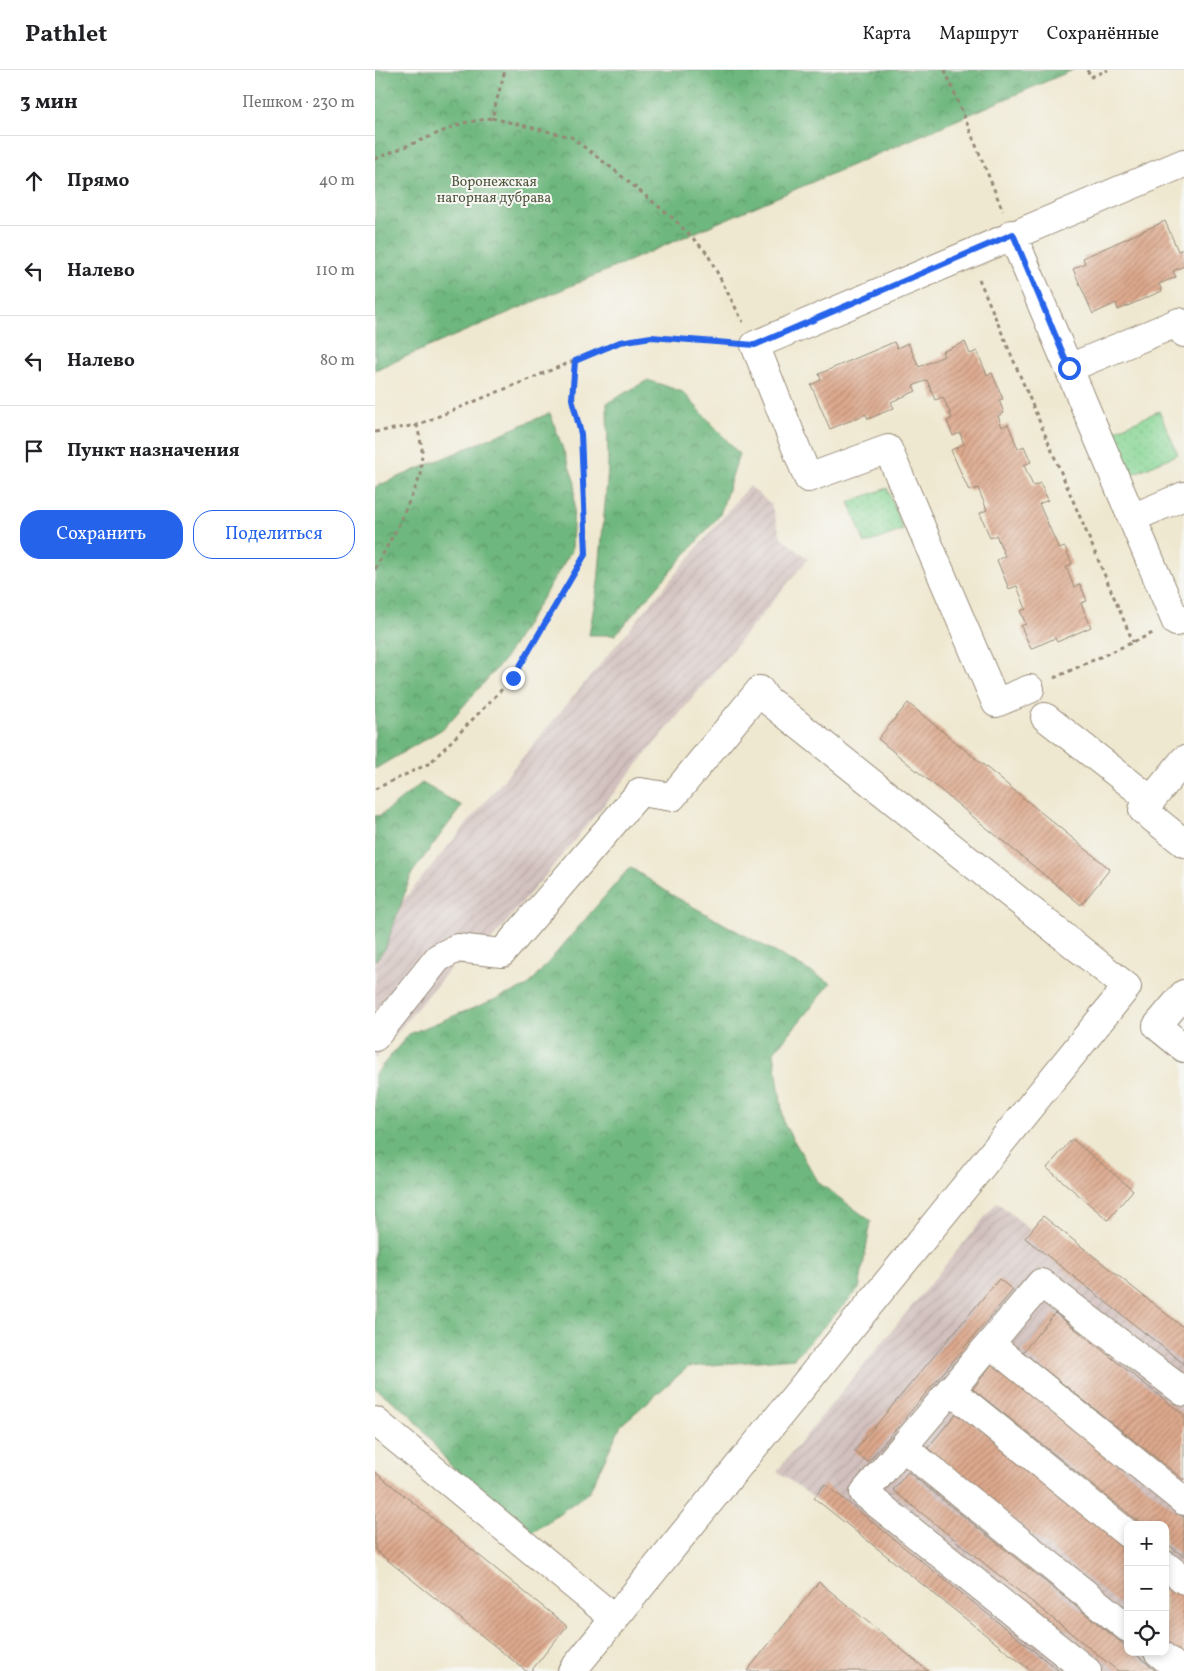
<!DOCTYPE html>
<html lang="ru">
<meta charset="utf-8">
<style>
:root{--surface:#fff;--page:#f2f2f2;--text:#202124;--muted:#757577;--line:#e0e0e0;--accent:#2563eb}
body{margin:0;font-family:Vollkorn,serif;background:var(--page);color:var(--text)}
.controls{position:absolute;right:15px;bottom:15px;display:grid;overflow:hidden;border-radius:10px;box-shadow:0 2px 8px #0003}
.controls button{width:45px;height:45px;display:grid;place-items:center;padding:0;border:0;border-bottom:1px solid var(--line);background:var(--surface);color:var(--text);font:25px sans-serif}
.stop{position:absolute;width:15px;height:15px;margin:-11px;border:4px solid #2563eb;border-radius:50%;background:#fff}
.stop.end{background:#2563eb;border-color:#fff;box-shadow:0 1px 5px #0008}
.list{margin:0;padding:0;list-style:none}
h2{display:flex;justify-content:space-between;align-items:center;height:65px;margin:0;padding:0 20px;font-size:21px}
h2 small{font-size:16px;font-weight:400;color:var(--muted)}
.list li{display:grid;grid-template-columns:32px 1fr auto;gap:15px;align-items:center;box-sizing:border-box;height:90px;padding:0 20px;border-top:1px solid var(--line)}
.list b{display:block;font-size:19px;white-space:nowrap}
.list em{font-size:16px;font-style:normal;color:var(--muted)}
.actions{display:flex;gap:10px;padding:15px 20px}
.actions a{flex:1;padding:11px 0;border:1px solid var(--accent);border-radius:20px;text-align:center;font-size:18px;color:var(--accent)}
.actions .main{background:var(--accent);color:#fff}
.icon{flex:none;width:28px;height:28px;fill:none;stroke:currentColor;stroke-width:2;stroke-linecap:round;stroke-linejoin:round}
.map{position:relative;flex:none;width:809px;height:1601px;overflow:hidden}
header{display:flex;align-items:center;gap:30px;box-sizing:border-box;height:70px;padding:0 25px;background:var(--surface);border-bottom:1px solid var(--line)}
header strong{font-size:24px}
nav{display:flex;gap:28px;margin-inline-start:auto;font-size:18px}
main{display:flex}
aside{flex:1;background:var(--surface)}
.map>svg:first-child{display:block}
</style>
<header>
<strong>Pathlet</strong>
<nav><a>Карта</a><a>Маршрут</a><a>Сохранённые</a></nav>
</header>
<main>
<aside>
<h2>3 мин<small>Пешком · 230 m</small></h2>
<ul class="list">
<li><svg class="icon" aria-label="ahead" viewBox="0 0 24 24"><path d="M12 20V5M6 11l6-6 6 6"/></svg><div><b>Прямо</b></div><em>40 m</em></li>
<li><svg class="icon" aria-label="left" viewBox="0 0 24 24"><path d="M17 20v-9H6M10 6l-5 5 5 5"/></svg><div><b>Налево</b></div><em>110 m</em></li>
<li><svg class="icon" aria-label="left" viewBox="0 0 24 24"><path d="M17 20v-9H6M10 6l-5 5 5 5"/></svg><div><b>Налево</b></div><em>80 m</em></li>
<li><svg class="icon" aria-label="arrive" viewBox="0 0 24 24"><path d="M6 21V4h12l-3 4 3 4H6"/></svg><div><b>Пункт назначения</b></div></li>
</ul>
<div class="actions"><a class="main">Сохранить</a><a>Поделиться</a></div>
</aside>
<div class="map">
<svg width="809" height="1601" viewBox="0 0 809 1601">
<defs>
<pattern id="industrial-furrows" width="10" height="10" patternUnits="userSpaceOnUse" patternTransform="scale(1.25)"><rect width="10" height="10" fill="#d1c0bd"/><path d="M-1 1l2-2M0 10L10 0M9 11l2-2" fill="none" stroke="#b4a5a2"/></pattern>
<pattern id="grass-dots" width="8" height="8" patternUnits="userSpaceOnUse" patternTransform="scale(1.25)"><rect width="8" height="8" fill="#88d695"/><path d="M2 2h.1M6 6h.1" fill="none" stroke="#76b880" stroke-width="1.8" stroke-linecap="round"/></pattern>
<pattern id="forest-crowns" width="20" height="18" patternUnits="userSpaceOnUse" patternTransform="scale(1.25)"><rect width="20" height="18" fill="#6eb77e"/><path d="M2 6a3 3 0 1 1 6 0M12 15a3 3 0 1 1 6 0" fill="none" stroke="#5c9567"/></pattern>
<pattern id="building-hatch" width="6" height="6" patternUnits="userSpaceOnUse" patternTransform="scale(1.25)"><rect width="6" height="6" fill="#dda98d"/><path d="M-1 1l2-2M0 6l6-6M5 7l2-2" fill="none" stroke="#b48a73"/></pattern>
</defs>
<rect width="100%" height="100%" fill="#f6f6f2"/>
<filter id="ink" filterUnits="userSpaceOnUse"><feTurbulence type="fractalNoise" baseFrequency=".02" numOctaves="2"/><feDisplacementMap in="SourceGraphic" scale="10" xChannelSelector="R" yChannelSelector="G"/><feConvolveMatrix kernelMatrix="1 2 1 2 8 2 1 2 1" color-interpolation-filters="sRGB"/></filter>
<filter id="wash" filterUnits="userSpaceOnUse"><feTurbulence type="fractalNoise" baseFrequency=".0096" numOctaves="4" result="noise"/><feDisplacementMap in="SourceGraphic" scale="20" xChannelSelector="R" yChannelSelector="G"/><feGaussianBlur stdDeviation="1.12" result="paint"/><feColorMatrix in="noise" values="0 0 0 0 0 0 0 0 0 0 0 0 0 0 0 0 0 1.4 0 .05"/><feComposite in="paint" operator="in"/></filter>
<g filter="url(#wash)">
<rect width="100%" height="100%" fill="#efe8d0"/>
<path fill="url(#industrial-furrows)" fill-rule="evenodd" d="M374,416L396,434L406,467L433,489L95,896L78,895L0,989V864Z
M622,1132L656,1160L668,1146L809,1258V1601H656L439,1428L402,1401ZM753,1455H790V1582H753Z"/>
<path fill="url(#grass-dots)" stroke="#62805a" d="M784,341L803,384L753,406L734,363Z
M512,418L528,460L490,474L474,432Z"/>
<path fill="url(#forest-crowns)" stroke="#54704e" d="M0,0H698L0,300Z
M273,310L308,322L364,384L345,445L240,565H214L223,513L233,399L232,333Z
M175,343L200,413L197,480L129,590L69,658L0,699V417Z
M47,713L87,736L37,803L10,879L0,891V746L6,745Z
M255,797L297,825L456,913L399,982L409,1054L444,1113L496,1151L484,1219L419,1288L313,1297L246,1355L214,1422L157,1463L75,1395L35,1344L0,1318V1004L34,964L153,916Z"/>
<g id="blocks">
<path fill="url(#building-hatch)" d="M790,151L803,181L809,179V196L798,201L801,207L784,214L787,221L743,240L741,233L718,244L698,199L710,193L708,188Z
M519,272L522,278L533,273L544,297L569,286L567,282L590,272L595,284L602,281L612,305L617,303L628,329L624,330L629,343L623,346L627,357L633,354L643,379L649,376L656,392L649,395L658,416L665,413L673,430L664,434L684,479L690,477L697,494L691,497L699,517L705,514L712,531L706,533L716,557L682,572L680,568L656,579L646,556L651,554L645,541L651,539L642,516L634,519L622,490L630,486L621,465L615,468L605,443L612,440L603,418L594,421L576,380L589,374L585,363L578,366L572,351L577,348L568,327L560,330L552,310L538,316L541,321L516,332L519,338L493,349L491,344L455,359L436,315L446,310L444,304Z
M533,633L735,799L706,835L503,669Z
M697,1069L758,1120L733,1150L672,1098Z
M668,1146L809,1258V1294L650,1168Z
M624,1209L638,1220L493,1392L479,1381Z
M680,1243L809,1345V1410L648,1282Z
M617,1294L809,1447V1487L790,1472V1455H768L598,1319Z
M583,1341L753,1478V1541L552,1379Z
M0,1402L192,1556L156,1601H151L0,1480Z
M533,1402L753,1578V1582H758L781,1601H743L518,1420Z
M450,1414L684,1601H656L439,1428Z
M790,1509L809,1524V1587L790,1572Z
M444,1512L553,1601H372Z"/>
</g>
</g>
<g filter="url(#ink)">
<use href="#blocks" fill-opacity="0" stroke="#958977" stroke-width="1"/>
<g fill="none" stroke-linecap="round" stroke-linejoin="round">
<defs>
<path id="minor" d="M637,164L801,552L809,549
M694,298L804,252L809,263
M757,448L809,426
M655,619L621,633L513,379L433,408L380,275L809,93
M670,647L776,730
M809,690L768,740L809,773
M809,924L782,956L809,978
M0,967L63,888L82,878L127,883L265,722L297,727L385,620L390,628L752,917L197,1601
M615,1274L809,1431
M575,1320L753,1464
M0,1351L240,1549
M528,1377L753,1558
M790,1495L809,1510
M783,1582L806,1601
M712,1601L489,1423L666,1213L809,1322"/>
</defs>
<use href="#minor" stroke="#958977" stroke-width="30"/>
<path stroke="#958977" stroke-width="3" stroke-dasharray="4 4" stroke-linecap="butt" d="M570,0L628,141
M712,0L716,7L733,0
M117,48L196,67L238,99L300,150L332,183L368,252
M0,89L88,53L117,48L130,0
M604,209L758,572
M0,362L42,355L245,272L276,267L354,273
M0,499L23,456L46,405L47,378L42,355
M679,608L778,563
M0,719L55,693L138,608L211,483L206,363L197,329L200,291"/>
<use href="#minor" stroke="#fff" stroke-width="28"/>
</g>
</g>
<g fill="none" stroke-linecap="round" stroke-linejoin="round" filter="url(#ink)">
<path stroke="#2563eb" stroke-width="6" d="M138,608L211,483L206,364L197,329L200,291L245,272L276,267L380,275L638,164L694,298"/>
</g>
<g text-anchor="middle" stroke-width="4" stroke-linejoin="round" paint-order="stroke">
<g font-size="14" fill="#4e553c" stroke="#f6f6f2">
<text x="119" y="116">Воронежская<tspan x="119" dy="16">нагорная дубрава</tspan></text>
</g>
</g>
</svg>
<div class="controls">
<button>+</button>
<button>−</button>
<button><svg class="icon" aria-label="locate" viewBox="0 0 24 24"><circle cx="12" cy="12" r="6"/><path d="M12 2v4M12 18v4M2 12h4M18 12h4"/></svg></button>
</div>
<div class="stop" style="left:694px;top:298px"></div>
<div class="stop end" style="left:138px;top:608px"></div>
</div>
</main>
